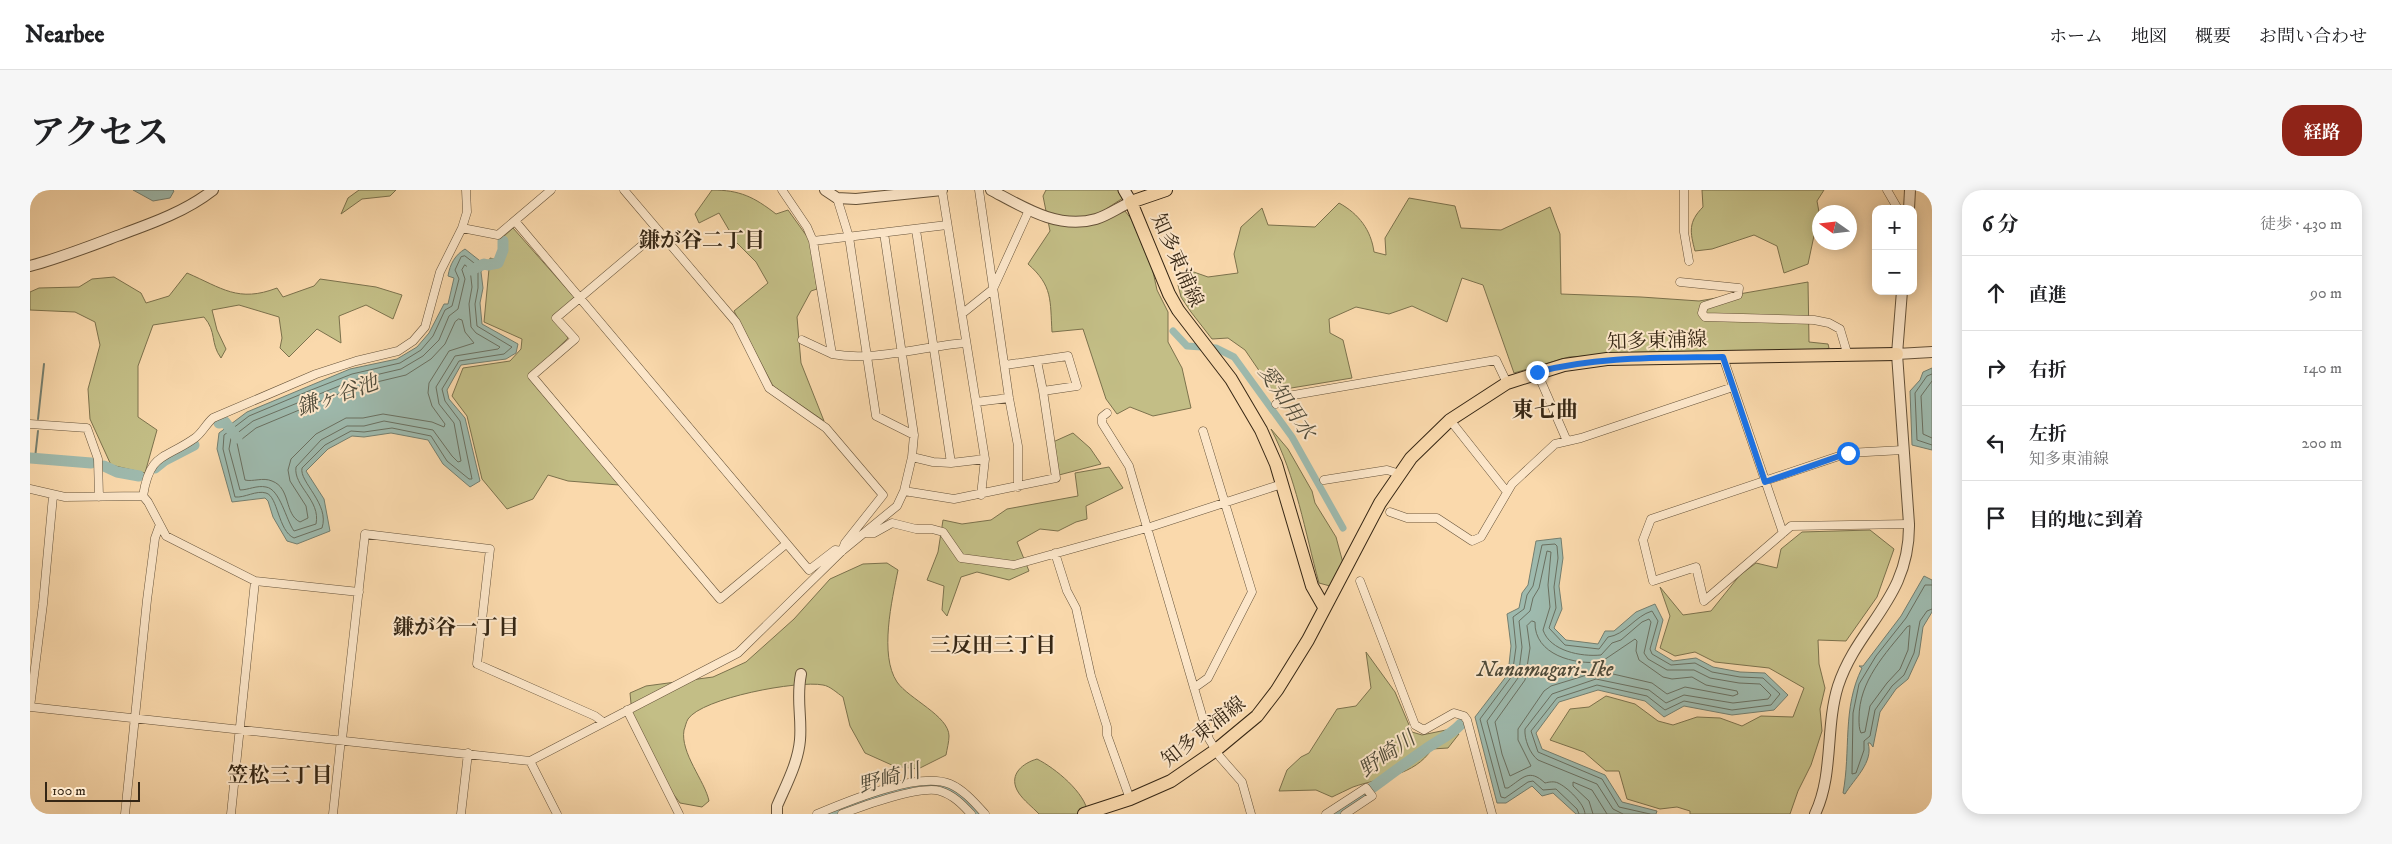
<!DOCTYPE html>
<html lang="ja">
<meta charset="utf-8">
<style>
:root{--surface:#fff;--page:#f6f6f6;--text:#202124;--muted:#757577;--line:#e0e0e0;--accent:#8f2418}
body{margin:0;font-family:"IM FELL DW Pica","Noto Serif JP",serif;background:var(--page);color:var(--text)}
.controls{position:absolute;right:15px;top:15px;display:grid;overflow:hidden;border-radius:10px;box-shadow:0 2px 12px #0003}
.controls button{width:45px;height:45px;display:grid;place-items:center;padding:0;border:0;border-bottom:1px solid var(--line);background:var(--surface);color:var(--text);font:25px sans-serif}
.compass{position:absolute;left:1782px;top:15px;width:45px;height:45px;border-radius:50%;background:var(--surface);box-shadow:0 2px 12px #0003;rotate:284deg}
.scale{position:absolute;left:15px;bottom:12px;width:95px;box-sizing:border-box;padding-left:5px;border:2px solid #352614;border-top:0;font-size:14px;line-height:18px;white-space:nowrap;color:#352614;-webkit-text-stroke:4px #fce6c9;paint-order:stroke}
.stop{position:absolute;width:15px;height:15px;margin:-11px;border:4px solid #1a73e8;border-radius:50%;background:#fff}
.stop.end{background:#1a73e8;border-color:#fff;box-shadow:0 1px 5px #0008}
.list{margin:0;padding:0;list-style:none}
h2{display:flex;justify-content:space-between;align-items:center;height:65px;margin:0;padding:0 20px;font-size:21px}
h2 small{font-size:16px;font-weight:400;color:var(--muted)}
.list li{display:grid;grid-template-columns:32px 1fr auto;gap:15px;align-items:center;box-sizing:border-box;height:75px;padding:0 20px;border-top:1px solid var(--line)}
.list b{display:block;font-size:19px;white-space:nowrap}
.list p{margin:0;font-size:16px;white-space:nowrap;color:var(--muted)}
.list em{font-size:16px;font-style:normal;color:var(--muted)}
.icon{flex:none;width:28px;height:28px;fill:none;stroke:currentColor;stroke-width:2;stroke-linecap:round;stroke-linejoin:round}
.map{position:relative;flex:none;width:1902px;height:624px;overflow:hidden;border-radius:20px}
header{display:flex;align-items:center;gap:30px;box-sizing:border-box;height:70px;padding:0 25px;background:var(--surface);border-bottom:1px solid var(--line)}
header strong{font-size:24px}
nav{display:flex;gap:28px;margin-inline-start:auto;font-size:18px}
.intro{display:flex;align-items:center;justify-content:space-between;box-sizing:border-box;height:120px;padding:0 30px}
h1{margin:0;font-size:35px}
.button{padding:12px 22px;border-radius:20px;background:var(--accent);color:#fff;font-size:18px;font-weight:700}
main{display:flex;gap:30px;padding:0 30px}
aside{flex:1;background:var(--surface);border-radius:20px;box-shadow:0 2px 12px #0003}
.map>svg:first-child{display:block}
</style>
<header>
<strong>Nearbee</strong>
<nav><a>ホーム</a><a>地図</a><a>概要</a><a>お問い合わせ</a></nav>
</header>
<div class="intro"><h1>アクセス</h1><a class="button">経路</a></div>
<main>
<div class="map">
<svg width="1902" height="624" viewBox="0 0 1902 624">
<rect width="100%" height="100%" fill="#fad9ac"/>
<filter id="stains"><feTurbulence type="fractalNoise" baseFrequency=".004" numOctaves="4"/><feColorMatrix values="0 0 0 0 .2 0 0 0 0 .09 0 0 0 0 .02 0 0 0 .5 -.17"/></filter>
<radialGradient id="worn" r=".72"><stop offset=".6" stop-color="#630" stop-opacity="0"/><stop offset="1" stop-color="#630" stop-opacity=".3"/></radialGradient>
<path fill="#c3be86" stroke="#7c724d" d="M329,0H366L360,6L332,9L311,24L318,8Z
M682,0C710,0 724,7 746,24L758,20L781,52L787,99L781,101L767,127L771,173L794,231L743,196L704,121L738,93L726,72L706,52L689,23L669,33L665,24Z
M1016,0H1088L1093,8L1076,19L1095,21L1103,31L1118,59L1127,100L1138,122V152L1152,178L1161,218L1123,226L1100,217L1087,224L1076,209L1053,139L1022,142C1020,110 1023,96 998,74L1020,41L1013,6Z
M1672,0H1794L1787,11L1789,22L1778,74L1754,83L1747,56L1724,45L1682,59L1665,61C1660,42 1658,32 1673,17Z
M1379,8L1425,16L1431,38L1471,40L1520,17L1530,44L1531,104L1611,107L1669,111L1778,92L1779,152L1798,154L1799,158L1793,161L1593,164L1539,167L1484,183L1453,95L1432,88L1417,132L1382,116L1359,124L1326,117L1299,129L1300,143L1313,150L1322,188L1243,201L1215,160L1198,148L1182,149L1161,122L1151,107L1148,95L1158,80L1178,87L1208,83L1204,64L1211,37L1232,18L1238,35L1285,37L1309,13C1329,24 1341,40 1344,62L1356,65L1355,48Z
M483,38L544,107L524,127L538,148L499,186L589,295L538,291L518,285L503,309L477,319L452,289L437,226L422,206L433,178L480,171L491,159L492,149L454,132L460,68L472,71L477,52L473,47Z
M157,83C192,98 208,113 247,98L253,107L284,96L290,89L346,97L372,105L363,129L336,115L309,126L311,153L287,139L259,167L250,158L252,148L249,127L209,115L182,120L187,140L196,159L191,168C180,153 187,142 174,127L123,135L108,176V227L127,240L115,283L81,275L60,229L58,199L70,155L65,132L45,122L0,120V102L9,98L49,97L62,89L84,87L111,103L116,113L139,106Z
M1241,239L1258,259L1282,301L1285,313L1306,347L1313,373L1300,396L1289,393C1275,342 1266,286 1241,239Z
M1043,243L1060,258L1071,274L1029,285L1023,252Z
M1079,277L1093,298L1056,316L1057,329L1046,332L1028,341L1010,339L987,352L999,381L979,390L947,382L931,387L917,426L912,420L914,396L897,390L908,362L913,330L932,334L961,330L977,319L1048,306L1045,283Z
M1840,340L1864,359L1847,407L1816,451L1788,450L1789,474L1795,498L1790,519L1792,541L1781,575L1768,601L1760,624H1660V621L1647,617L1630,619L1597,609L1589,581H1576L1554,562L1520,550L1540,519L1559,517L1576,506L1605,514L1628,531L1643,535L1667,527L1690,528L1712,536L1731,526L1763,527L1774,498L1739,478L1685,472L1665,462L1645,466L1630,458L1640,426L1630,397L1653,425L1681,421L1710,385L1726,373L1747,378L1751,359L1772,342Z
M857,373L868,380C862,410 849,465 867,492C879,509 919,526 919,546C919,552 917,559 916,565L888,579L864,576L835,563L820,536L813,507C807,503 800,496 793,495C768,490 672,508 658,529C656,532 655,538 654,540C650,563 675,591 679,611L672,617L650,613L632,589L602,524L600,503L616,496L683,487L716,472L764,429L800,389L833,374Z
M1336,462L1365,502L1382,542L1392,545L1416,540L1429,544L1418,558L1402,559C1384,586 1352,587 1323,597C1316,600 1309,604 1302,607L1286,600L1249,601L1257,580L1271,567L1279,563L1307,519L1326,516L1341,498Z
M1007,569C1025,578 1056,603 1058,624H1009L1006,621C1000,615 991,608 987,600C979,584 993,573 1007,569Z"/>
<path fill="#9ebaae" stroke="#747f70" d="M103,0H143L144,1L140,8L123,11Z
M435,59L454,74L451,82L453,98L450,113L452,134L488,154L486,163L476,169L431,175L417,200L419,209L435,228L450,291L440,297L413,274L398,250L361,243L334,247L322,246L298,259L276,281L294,309L300,341L267,354L257,351L243,327L238,311L235,308L202,312L187,259L189,243L217,222L320,179L367,169L387,157L399,143L414,114H418L424,88L418,86C420,74 425,65 435,59Z
M1902,178V260L1882,255L1880,201L1890,190L1893,182Z
M1531,348L1533,368L1529,396L1532,419L1524,438L1536,450L1568,454L1575,441H1584L1606,422L1625,414L1633,430L1625,460L1643,471L1666,468L1683,477L1710,482L1735,483L1758,505L1744,520L1702,525L1654,516L1634,527L1615,511L1568,500L1529,512L1506,543L1512,559L1575,585L1592,612L1627,621L1626,624H1546L1523,603L1512,606L1502,596L1476,613H1467L1445,527L1478,484L1481,456L1477,424L1489,418L1492,403L1498,395L1506,351Z
M1894,386L1902,390V422L1893,437L1889,465L1878,489L1866,499L1850,522L1843,557L1840,553H1838C1844,572 1824,589 1815,604L1813,603C1821,561 1812,518 1832,478L1829,476H1833L1871,426Z"/>
<g fill="none" stroke-linecap="round" stroke-linejoin="round">
<path stroke="#6a7061" stroke-width="1" d="M435,66L448,76V98L445,114L447,136L482,157L474,164L429,171L412,199L415,211L430,231L442,289H439L417,271L401,246L362,238L334,242L321,241L295,255L272,278C269,292 300,314 292,338L264,348C248,341 248,306 236,303C226,300 215,308 205,307L193,259L194,245L219,226L281,200L322,184L370,173L391,160L403,146L415,120L422,116L429,89L425,80L431,67Z
M435,75L440,79L442,97L439,114L441,137L446,143L470,157L468,159L425,166L406,197L409,214L424,233L431,271L428,272L422,266L403,240L354,231L334,236H317L291,250L266,277C263,296 291,310 286,334L264,341C256,330 250,299 236,297C227,295 218,300 210,300L199,259L201,248L223,231L324,190L371,179L393,166L409,150L419,126L428,119L435,89L432,80Z
M429,129L432,130L435,142L444,153L419,161L399,193L398,203L402,216L415,234L414,237L402,232L353,224L333,228H316L286,244L261,269L258,280L260,291L276,316L278,328L270,332C254,324 261,298 242,291C233,287 223,292 215,290L207,253L226,238L286,213L326,197L376,185L401,169L415,154L425,132Z
M1902,184L1897,186L1885,203L1887,250L1902,255
M1902,191L1891,206L1893,244L1902,248
M1902,395H1895L1876,428L1846,466L1829,494L1823,523L1822,584L1826,583L1834,560V551L1840,546L1845,520L1862,496L1874,485L1884,463L1890,431L1897,421L1902,419
M1502,431L1505,432C1504,465 1545,475 1571,472L1605,449L1607,451L1606,461L1609,470L1633,487L1642,489L1662,487L1676,495L1707,501L1708,504L1703,506L1655,497L1637,504L1622,493L1570,481L1521,496L1514,501L1488,539V550L1501,576L1480,586L1472,564L1465,532L1495,490L1500,458L1497,436Z
M1880,436L1878,460L1870,479L1857,493L1840,516L1835,542L1831,543C1829,539 1829,534 1829,528C1829,491 1855,464 1877,437Z
M1549,624L1547,619L1526,599L1513,600L1503,591L1498,592L1475,608L1471,607L1450,529L1482,486L1486,457L1483,427L1494,419L1497,405L1503,396L1512,355L1525,354L1527,356L1528,368L1524,397L1526,418L1519,438L1535,455L1569,459L1578,447C1595,445 1605,426 1622,421L1628,431L1620,459L1622,464L1641,475L1665,473L1682,482L1710,487L1733,488L1750,504L1741,515L1702,520L1654,511L1635,520L1617,506L1567,495L1527,508L1501,541L1508,562L1572,589L1589,617L1620,624
M1555,624C1555,614 1537,597 1528,593C1524,591 1519,592 1515,593C1499,578 1493,588 1478,598H1475L1457,531L1488,488L1492,457L1489,431L1500,421L1503,408L1509,398L1517,361L1521,362L1518,395L1520,417L1513,440C1520,461 1551,467 1571,465L1582,453L1591,450L1612,432L1619,429L1621,432L1614,463L1618,469L1637,480H1664L1680,488L1709,493L1730,494L1741,505L1738,509L1703,513L1654,505L1636,513L1619,500L1566,489L1522,504L1495,539C1494,549 1500,564 1508,570L1567,594L1583,619L1593,624
M1563,624L1559,611L1543,596V592L1562,600L1577,624"/>
<path stroke="#747f70" stroke-width="2" d="M8,229L14,174
M5,268L8,241"/>
<path stroke="#9ebaae" stroke-width="7" d="M1143,141L1157,156L1186,158L1204,167L1262,247L1313,338"/>
<path stroke="#9ebaae" stroke-width="11" d="M441,80L454,74L458,75L468,73L473,60V51
M189,233L195,232L207,248
M0,268L61,273
M74,276L87,282L109,286
M125,278L135,270L164,255
M799,624L832,612L898,595L913,597L926,602L948,624
M1305,624C1335,604 1364,581 1393,561C1406,551 1420,546 1431,534"/>
<defs>
<path id="minor" d="M594,0L706,132L739,198L796,238L853,305L815,353L812,361
M752,0L777,37L783,51L802,164C844,172 893,156 936,153
M912,0L955,269L951,305
M949,0L979,208L988,256V297
M1654,0V42L1659,71
M1857,0L1868,19
M807,8L819,47L846,226L884,245
M485,31L779,380L805,360L812,361
M432,38L468,45L521,0
M886,40L921,273L955,269
M629,41L526,128L545,149L502,186L690,409L756,354
M783,51L917,35
M1650,92L1709,98L1708,105L1674,116L1672,123L1675,127L1784,130L1799,133L1810,139L1818,166
M933,123L963,99L999,20
M772,150L802,164
M1693,167L1753,343
M1007,171L1013,201
M1507,182L1537,251
M946,212L979,208
M1246,214L1258,206L1466,170L1477,193
M1077,223L1072,227V233L1099,276L1179,549L1190,567L1212,592L1221,624
M1420,230L1477,302
M0,234L57,238L68,269L69,307
M1873,260L1818,263L1621,329L1613,350L1623,391L1666,377L1674,411L1761,336L1879,334
M882,267L903,272L921,273
M1294,290L1357,280L1370,284
M0,299L35,307L113,306
M874,301L924,309L1026,288L1013,201L1047,196L1038,166L975,175
M113,306C120,262 134,270 165,248C172,243 176,234 183,228L286,184L326,171L368,161L383,151L395,137L410,82L432,38L437,22L436,0
M113,306L118,312L136,346L225,391L329,402
M1360,322L1377,328H1407L1442,351L1451,347L1482,294L1525,254L1551,248L1703,197
M836,343H844L862,333L886,339H902L913,342L931,368L984,375L1117,338L1252,294
M1025,363L1037,401L1046,418L1061,486L1077,537V545L1100,609
M1330,391L1385,535L1394,540L1424,523L1434,526L1437,530L1462,624
M1164,498L1178,488L1222,402L1173,241
M0,517L500,571L708,463L812,361L867,316L874,301L882,267L884,245L854,43
M0,517L13,414L23,306
M597,520L649,624
M312,549L335,344L460,359L447,474L565,526L573,532
M500,571L527,624
M95,624L117,410L125,348L129,337
M201,624L225,391
M303,624L311,549
M431,624L438,563
M787,624C818,611 889,581 920,594C934,600 945,613 955,624
M812,624C832,616 891,595 910,601C923,605 932,614 941,624
M1296,624L1336,598L1342,606L1315,624"/>
<path id="tertiary" d="M795,0L807,8L826,9L912,0
M961,0C993,17 1028,40 1066,29C1079,25 1089,17 1101,12
M1879,19L1880,0
M0,76C30,68 58,57 87,46C120,34 155,22 183,0
M1867,164L1902,162
M747,624V616C756,595 768,573 770,550C772,526 766,509 771,484
M1785,624C1804,584 1795,538 1808,496C1828,435 1880,409 1879,334L1867,164L1872,101"/>
<path id="secondary" d="M1094,0L1101,12"/>
<path id="primary" d="M1136,0L1101,12L1139,104L1148,120L1201,189L1231,240L1246,274L1282,396L1294,417
M1054,624L1100,609L1141,591L1186,560L1227,526L1247,500L1278,450L1350,313L1381,268L1420,230L1477,193L1534,175L1577,169L1867,164"/>
</defs>
<use href="#minor" stroke="#66533a" stroke-width="9"/>
<use href="#tertiary" stroke="#66533a" stroke-width="12"/>
<use href="#secondary" stroke="#352614" stroke-width="13"/>
<use href="#primary" stroke="#352614" stroke-width="14"/>
<use href="#minor" stroke="#fce6c9" stroke-width="8"/>
<use href="#tertiary" stroke="#fce6c9" stroke-width="10"/>
<use href="#secondary" stroke="#fce6c9" stroke-width="11"/>
<use href="#primary" stroke="#fad9ac" stroke-width="12"/>
</g>
<g fill="none" stroke-linecap="round" stroke-linejoin="round">
<path stroke="#1a73e8" stroke-width="6" d="M1507,182C1568,166 1631,168 1693,167L1735,292L1818,263"/>
</g>
<g text-anchor="middle" stroke-width="4" stroke-linejoin="round" paint-order="stroke">
<g font-size="20" fill="#352614" stroke="#fce6c9">
<text transform="translate(1148 70) rotate(66)" y="7">知多東浦線</text>
<text transform="translate(1627 150) rotate(-2)" y="7">知多東浦線</text>
<text transform="translate(1173 541) rotate(-38)" y="7">知多東浦線</text>
</g>
<g font-size="21" font-weight="bold" fill="#352614" stroke="#fce6c9">
<text x="672" y="57">鎌が谷二丁目</text>
<text x="426" y="444">鎌が谷一丁目</text>
<text x="963" y="462">三反田三丁目</text>
<text x="250" y="592">笠松三丁目</text>
</g>
<g font-size="21" font-style="italic" fill="#4f4b3a" stroke="#fce6c9">
<text transform="translate(307 205) rotate(-19)" y="7">鎌ヶ谷池</text>
<text transform="translate(1257 212) rotate(56)" y="7">愛知用水</text>
<text x="1515" y="486">Nanamagari-Ike</text>
<text transform="translate(1357 564) rotate(-35)" y="7">野崎川</text>
<text transform="translate(859 588) rotate(-15)" y="7">野崎川</text>
</g>
<g font-size="22" font-weight="bold" fill="#352614" stroke="#fce6c9">
<text x="1515" y="227">東七曲</text>
</g>
</g>
<rect width="100%" height="100%" filter="url(#stains)"/>
<rect width="100%" height="100%" fill="url(#worn)"/>
</svg>
<div class="controls">
<button>+</button>
<button>−</button>
</div>
<svg class="compass" viewBox="-18 -18 36 36"><path d="M0-13l5 13h-10z" fill="#e53935"/><path d="M0 13l5-13h-10z" fill="#757577"/></svg>
<div class="scale">100 m</div>
<div class="stop" style="left:1818px;top:263px"></div>
<div class="stop end" style="left:1507px;top:182px"></div>
</div>
<aside>
<h2>6 分<small>徒歩 · 430 m</small></h2>
<ul class="list">
<li><svg class="icon" aria-label="ahead" viewBox="0 0 24 24"><path d="M12 20V5M6 11l6-6 6 6"/></svg><div><b>直進</b></div><em>90 m</em></li>
<li><svg class="icon" aria-label="right" viewBox="0 0 24 24"><path d="M7 20v-9h11M14 6l5 5-5 5"/></svg><div><b>右折</b></div><em>140 m</em></li>
<li><svg class="icon" aria-label="left" viewBox="0 0 24 24"><path d="M17 20v-9H6M10 6l-5 5 5 5"/></svg><div><b>左折</b><p>知多東浦線</p></div><em>200 m</em></li>
<li><svg class="icon" aria-label="arrive" viewBox="0 0 24 24"><path d="M6 21V4h12l-3 4 3 4H6"/></svg><div><b>目的地に到着</b></div></li>
</ul>
</aside>
</main>
